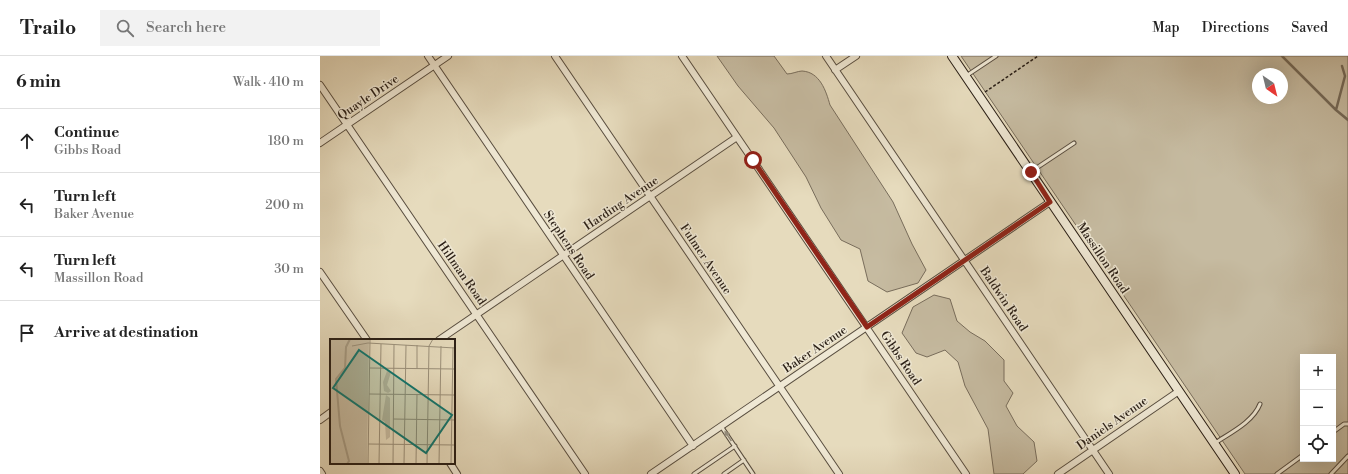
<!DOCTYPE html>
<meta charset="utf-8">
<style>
:root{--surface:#fff;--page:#f2f2f2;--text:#222;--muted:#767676;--line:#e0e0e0}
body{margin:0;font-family:"Libre Bodoni",serif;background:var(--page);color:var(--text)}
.controls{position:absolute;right:12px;bottom:12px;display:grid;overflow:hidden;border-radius:0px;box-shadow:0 4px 16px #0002}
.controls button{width:36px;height:36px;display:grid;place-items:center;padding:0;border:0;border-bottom:1px solid var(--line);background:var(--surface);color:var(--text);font:20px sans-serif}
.compass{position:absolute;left:932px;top:12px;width:36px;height:36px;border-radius:50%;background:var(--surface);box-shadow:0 4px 16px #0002;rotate:145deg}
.stop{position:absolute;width:12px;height:12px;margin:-9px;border:3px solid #8f2418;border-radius:50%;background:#fff}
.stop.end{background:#8f2418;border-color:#fff;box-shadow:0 1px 4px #0008}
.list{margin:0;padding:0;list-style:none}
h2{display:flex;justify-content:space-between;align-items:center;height:52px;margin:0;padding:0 16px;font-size:17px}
h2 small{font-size:13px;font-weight:400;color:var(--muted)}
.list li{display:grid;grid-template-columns:26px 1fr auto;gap:12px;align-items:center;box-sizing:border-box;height:64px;padding:0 16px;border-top:1px solid var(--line)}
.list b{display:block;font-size:15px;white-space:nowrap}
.list p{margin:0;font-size:13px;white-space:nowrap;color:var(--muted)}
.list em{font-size:13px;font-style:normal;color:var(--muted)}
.icon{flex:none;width:22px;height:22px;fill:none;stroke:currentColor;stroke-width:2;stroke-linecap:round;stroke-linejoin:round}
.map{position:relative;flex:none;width:1028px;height:418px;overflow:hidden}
header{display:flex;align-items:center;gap:24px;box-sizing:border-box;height:56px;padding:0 20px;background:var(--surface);border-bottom:1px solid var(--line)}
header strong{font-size:19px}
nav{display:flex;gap:22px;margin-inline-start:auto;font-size:14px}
.search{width:280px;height:36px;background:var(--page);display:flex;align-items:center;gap:10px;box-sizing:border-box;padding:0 14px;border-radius:0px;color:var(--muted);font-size:15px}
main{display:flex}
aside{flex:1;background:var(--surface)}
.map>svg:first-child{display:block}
</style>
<header>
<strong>Trailo</strong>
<div class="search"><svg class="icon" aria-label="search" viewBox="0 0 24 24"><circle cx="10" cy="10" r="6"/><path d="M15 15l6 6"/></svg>Search here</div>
<nav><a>Map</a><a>Directions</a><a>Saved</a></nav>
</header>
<main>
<aside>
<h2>6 min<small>Walk · 410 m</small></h2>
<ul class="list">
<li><svg class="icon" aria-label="ahead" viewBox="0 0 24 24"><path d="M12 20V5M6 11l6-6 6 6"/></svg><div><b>Continue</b><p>Gibbs Road</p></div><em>180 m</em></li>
<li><svg class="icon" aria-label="left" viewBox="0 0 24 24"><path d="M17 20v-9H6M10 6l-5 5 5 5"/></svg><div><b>Turn left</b><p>Baker Avenue</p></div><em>200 m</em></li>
<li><svg class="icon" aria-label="left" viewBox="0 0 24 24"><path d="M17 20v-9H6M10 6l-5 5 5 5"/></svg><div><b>Turn left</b><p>Massillon Road</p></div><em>30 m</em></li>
<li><svg class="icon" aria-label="arrive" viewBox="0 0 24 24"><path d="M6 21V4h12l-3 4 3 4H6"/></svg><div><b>Arrive at destination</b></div></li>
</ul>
</aside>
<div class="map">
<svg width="1028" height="418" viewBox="0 0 1028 418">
<rect width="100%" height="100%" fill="#e6dbbd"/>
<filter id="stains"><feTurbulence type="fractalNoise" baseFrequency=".005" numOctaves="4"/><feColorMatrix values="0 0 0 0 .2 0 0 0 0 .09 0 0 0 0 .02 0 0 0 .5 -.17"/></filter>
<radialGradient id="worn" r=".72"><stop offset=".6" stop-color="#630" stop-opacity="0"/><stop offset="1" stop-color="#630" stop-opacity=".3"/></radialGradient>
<path fill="#c6bba1" stroke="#786d5c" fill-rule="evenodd" d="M397,0H454L467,18C472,18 478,15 482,15C500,16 506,35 510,49L573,146L592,188L606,214L598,227L567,236L548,225L540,193L521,184L501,152L486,121L454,72L418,30Z
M641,0H1028V418H925ZM938,18H962V42H938ZM983,301H1013V403H983Z
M614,239L630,243L637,265L650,276L665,285L684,304V325L693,337L686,350L697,370L714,386L717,405L703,418H674L668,373L645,330L638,306L625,294L607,301L596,297L582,277L593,251Z"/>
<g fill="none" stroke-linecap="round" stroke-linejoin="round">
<path stroke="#746958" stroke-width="2.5" d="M962,0L1016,54L1028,64
M1016,54L1025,20L1022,10"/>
<defs>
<path id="lane" d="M646,20L676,0
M712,115L754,87
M401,370L433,418
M1013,376L1024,368H1028
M895,387C910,377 933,366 940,348
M374,418L415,390
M404,418L424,404
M957,418L983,399
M1011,418L1028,400"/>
<path id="street" d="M108,0L373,390
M235,0L519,418
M362,0L646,418
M506,0L789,418
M515,14L536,0
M0,29L265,418
M0,87L128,0
M0,216L47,284
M119,284L417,81
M0,364L11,356
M130,407L137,418
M0,415L2,418
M331,418L730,146
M738,418L859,335"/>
<path id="secondary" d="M632,0L915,418"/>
</defs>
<use href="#lane" stroke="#594e40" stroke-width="5"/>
<use href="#street" stroke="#594e40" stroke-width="8"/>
<use href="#secondary" stroke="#2a1f16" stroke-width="10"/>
<path stroke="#2a1f16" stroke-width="1.5" stroke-dasharray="3 2" stroke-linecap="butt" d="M665,36L718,0"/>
<use href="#lane" stroke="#efe8d4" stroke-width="3"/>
<use href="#street" stroke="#efe8d4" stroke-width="6"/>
<use href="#secondary" stroke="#efe8d4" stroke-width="8"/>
</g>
<defs><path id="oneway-solid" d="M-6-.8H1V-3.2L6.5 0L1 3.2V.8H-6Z"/></defs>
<use fill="#968e7e" href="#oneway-solid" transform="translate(408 380) rotate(-124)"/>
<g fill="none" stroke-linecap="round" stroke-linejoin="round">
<path stroke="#8f2418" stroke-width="5" d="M433,104L547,271L730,146L711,116"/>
</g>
<g text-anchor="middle" stroke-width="3" stroke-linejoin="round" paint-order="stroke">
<g font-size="12" fill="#2a1f16" stroke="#efe8d4">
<text transform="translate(48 41) rotate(-34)" y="4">Quayle Drive</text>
<text transform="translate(301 147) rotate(-34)" y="4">Harding Avenue</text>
<text transform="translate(249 189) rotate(56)" y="4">Stephens Road</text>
<text transform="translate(783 202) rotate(56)" y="4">Massillon Road</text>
<text transform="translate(386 203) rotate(56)" y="4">Fulmer Avenue</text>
<text transform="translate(142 217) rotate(55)" y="4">Hillman Road</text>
<text transform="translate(684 243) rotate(56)" y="4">Baldwin Road</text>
<text transform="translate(495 293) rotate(-34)" y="4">Baker Avenue</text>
<text transform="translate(581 302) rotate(56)" y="4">Gibbs Road</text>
<text transform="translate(792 367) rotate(-35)" y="4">Daniels Avenue</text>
</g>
</g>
<g transform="translate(10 283)">
<rect width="125" height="125" fill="#e6dbbd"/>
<path d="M0,0H39L37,125H0ZM57,32L61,33L57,46L61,52L58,54L54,52L53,43ZM56,56L60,59V98L56,101L55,83L52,81Z" fill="#c6bba1"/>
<path fill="none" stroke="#a69b84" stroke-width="2" d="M17,125L19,122L10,87L6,40L15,29L16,8L20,0"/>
<path fill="none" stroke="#9b907a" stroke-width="1" d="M22,7L38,4L125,9M39,29L125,30M87,30V6M39,55L125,56M63,80L125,81M38,105L125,106M38,125L40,0M49,125L51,5M63,125L64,6M74,125L76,6M86,125L87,55M97,125L99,7L103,0M109,125L111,7M121,125L123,8"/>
<path fill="#0f766e" fill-opacity="0.15" stroke="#0f766e" stroke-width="2" d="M29,11L122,76L96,114L3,49Z"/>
<rect width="125" height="125" fill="none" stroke="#2a1f16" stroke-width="2"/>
</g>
<rect width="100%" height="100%" filter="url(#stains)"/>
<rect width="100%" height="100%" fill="url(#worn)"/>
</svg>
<div class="controls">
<button>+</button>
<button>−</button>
<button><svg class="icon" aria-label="locate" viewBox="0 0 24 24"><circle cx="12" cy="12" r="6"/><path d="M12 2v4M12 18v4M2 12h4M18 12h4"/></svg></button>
</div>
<svg class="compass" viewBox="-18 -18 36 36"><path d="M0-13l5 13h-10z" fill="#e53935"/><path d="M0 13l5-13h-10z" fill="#767676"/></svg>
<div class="stop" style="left:433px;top:104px"></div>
<div class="stop end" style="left:711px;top:116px"></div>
</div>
</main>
